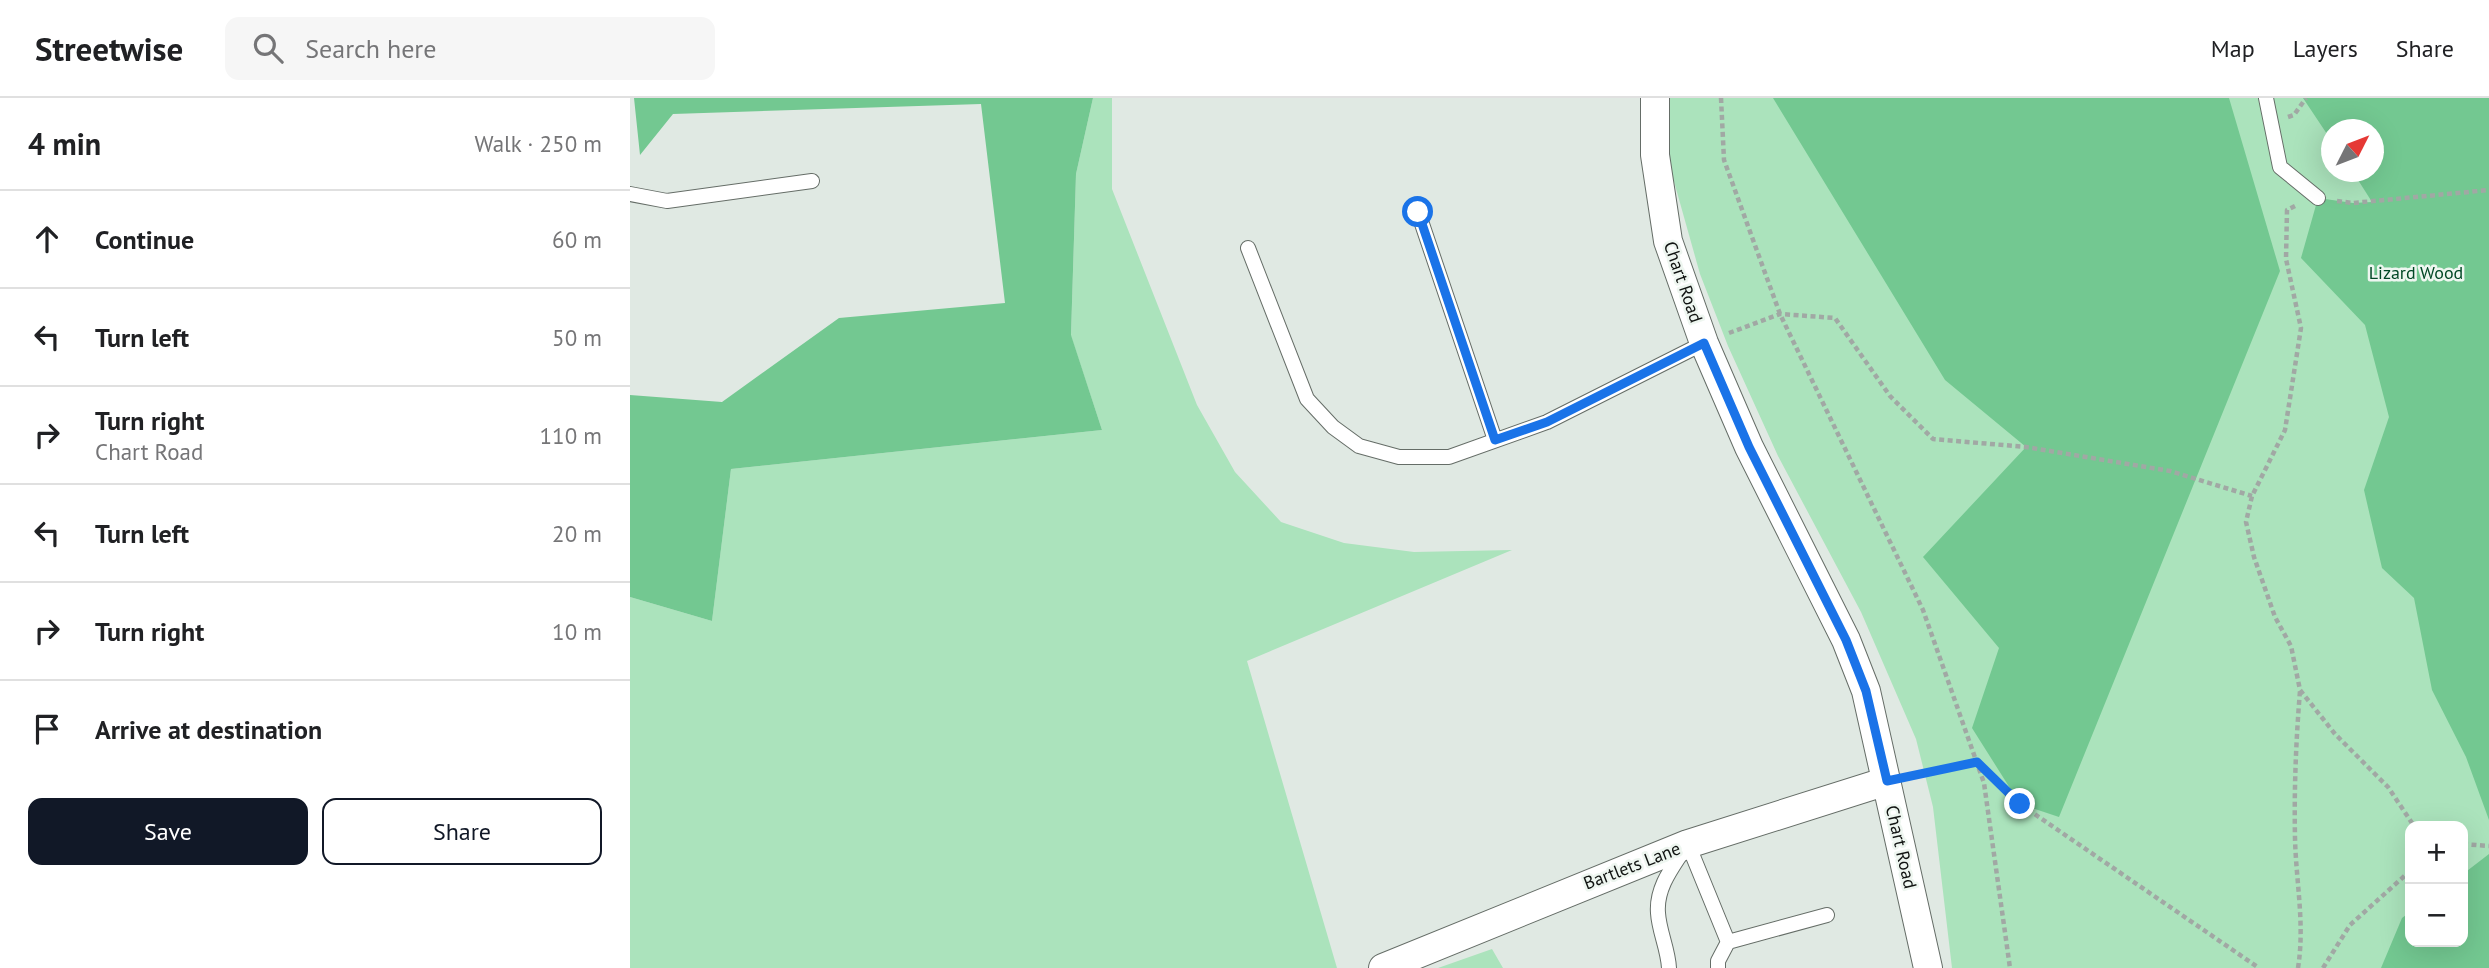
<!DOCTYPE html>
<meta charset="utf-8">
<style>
:root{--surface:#fff;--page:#f6f6f6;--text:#202124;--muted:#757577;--line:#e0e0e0;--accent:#111827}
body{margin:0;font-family:"PT Sans",sans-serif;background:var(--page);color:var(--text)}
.controls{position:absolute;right:21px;bottom:21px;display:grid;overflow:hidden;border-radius:14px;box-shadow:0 7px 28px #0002}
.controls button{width:63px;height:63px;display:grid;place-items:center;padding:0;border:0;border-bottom:2px solid var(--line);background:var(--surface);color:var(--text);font:35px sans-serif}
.compass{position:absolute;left:1691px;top:21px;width:63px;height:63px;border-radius:50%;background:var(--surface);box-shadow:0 7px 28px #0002;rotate:48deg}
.stop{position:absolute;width:21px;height:21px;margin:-16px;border:5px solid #1a73e8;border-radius:50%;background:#fff}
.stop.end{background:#1a73e8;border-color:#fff;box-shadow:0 2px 7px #0008}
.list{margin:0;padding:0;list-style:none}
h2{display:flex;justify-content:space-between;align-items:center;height:91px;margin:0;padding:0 28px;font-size:30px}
h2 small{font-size:23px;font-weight:400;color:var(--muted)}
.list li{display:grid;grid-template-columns:46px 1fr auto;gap:21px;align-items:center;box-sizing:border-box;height:98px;padding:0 28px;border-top:2px solid var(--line)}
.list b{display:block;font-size:26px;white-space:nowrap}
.list p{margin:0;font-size:23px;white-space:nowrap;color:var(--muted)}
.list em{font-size:23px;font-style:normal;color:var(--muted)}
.actions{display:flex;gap:14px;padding:21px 28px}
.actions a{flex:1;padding:16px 0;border:2px solid var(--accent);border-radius:14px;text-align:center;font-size:24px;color:var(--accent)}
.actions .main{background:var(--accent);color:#fff}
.icon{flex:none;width:38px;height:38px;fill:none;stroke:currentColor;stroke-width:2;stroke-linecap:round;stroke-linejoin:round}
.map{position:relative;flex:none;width:1859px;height:870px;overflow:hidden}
header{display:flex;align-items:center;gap:42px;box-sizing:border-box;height:98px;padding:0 35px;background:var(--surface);border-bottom:2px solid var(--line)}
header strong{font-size:33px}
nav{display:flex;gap:38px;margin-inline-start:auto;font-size:24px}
.search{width:490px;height:63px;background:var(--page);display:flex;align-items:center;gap:18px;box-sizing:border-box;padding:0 24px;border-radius:14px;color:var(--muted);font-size:26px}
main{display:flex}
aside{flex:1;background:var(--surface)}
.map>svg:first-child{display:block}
</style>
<header>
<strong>Streetwise</strong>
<div class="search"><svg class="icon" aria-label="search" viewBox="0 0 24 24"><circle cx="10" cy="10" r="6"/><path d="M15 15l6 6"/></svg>Search here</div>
<nav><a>Map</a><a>Layers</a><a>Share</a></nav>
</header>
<main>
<aside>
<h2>4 min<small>Walk · 250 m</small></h2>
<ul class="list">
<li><svg class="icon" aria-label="ahead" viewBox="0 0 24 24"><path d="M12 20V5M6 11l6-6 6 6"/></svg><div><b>Continue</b></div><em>60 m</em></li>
<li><svg class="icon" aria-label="left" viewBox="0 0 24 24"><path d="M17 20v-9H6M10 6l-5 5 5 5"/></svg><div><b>Turn left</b></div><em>50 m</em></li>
<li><svg class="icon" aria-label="right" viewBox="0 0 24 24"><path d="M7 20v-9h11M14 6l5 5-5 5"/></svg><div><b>Turn right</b><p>Chart Road</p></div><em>110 m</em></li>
<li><svg class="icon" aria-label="left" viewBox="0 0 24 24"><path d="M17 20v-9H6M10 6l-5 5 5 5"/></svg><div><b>Turn left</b></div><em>20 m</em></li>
<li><svg class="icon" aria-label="right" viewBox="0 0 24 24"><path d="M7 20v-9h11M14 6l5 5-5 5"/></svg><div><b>Turn right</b></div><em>10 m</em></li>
<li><svg class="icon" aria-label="arrive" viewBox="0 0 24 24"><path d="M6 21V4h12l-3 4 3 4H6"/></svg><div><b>Arrive at destination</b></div></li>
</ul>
<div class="actions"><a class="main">Save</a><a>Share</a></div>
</aside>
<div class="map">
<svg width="1859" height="870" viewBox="0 0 1859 870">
<rect width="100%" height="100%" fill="#e0e9e3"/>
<path fill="#abe3bc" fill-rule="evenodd" d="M463,0H482V91L567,307L605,374L651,424L714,445L784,454L882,452L617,563L707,870H0V499L82,523L101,371L472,332L441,238L446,76Z
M1037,0H1859V870H1322L1303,709L1286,641L1231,514L1148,358L1098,248L1070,176L1034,48ZM1702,32H1744V74H1702ZM1780,728H1833V844H1780Z
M862,851L873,870H808Z"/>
<path fill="#73c891" d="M4,0H463L446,76L441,237L472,332L101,371L82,523L0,499V297L92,304L209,220L375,205L351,6L43,16L10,57Z
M1143,0H1599L1650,173L1429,719L1390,706L1342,630L1369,550L1293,459L1396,349L1315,282Z
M1673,0H1859V722L1836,659L1802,592L1784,500L1752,470L1734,392L1759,319L1735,227L1671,160L1688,100L1723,105L1742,104L1723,74H1744V32H1702L1701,42Z
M1859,756V870H1751L1772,820L1780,814V844H1833V776Z"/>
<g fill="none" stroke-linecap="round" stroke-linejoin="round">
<defs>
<path id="lane" d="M1636,0L1650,69L1688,100
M0,96L37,103L182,83
M788,114L865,342
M618,150L677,301L703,329L729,348L769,359H819L917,324L1074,245
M1058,746L1098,844L1197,817
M1039,870C1038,851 1029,833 1028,815C1026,791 1041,771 1053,753
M1088,870V863L1098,844"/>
<path id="street" d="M1025,0V57L1038,143L1074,245L1119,349L1216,542L1236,593L1298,870
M753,870L1058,746L1257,683"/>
</defs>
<use href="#lane" stroke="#656d67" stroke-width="16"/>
<use href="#street" stroke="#656d67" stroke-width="30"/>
<path stroke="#a1a8a4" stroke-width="4.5" stroke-dasharray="5 3.5" stroke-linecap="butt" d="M1091,0L1094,62L1150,216L1293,512L1354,685L1380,870
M1658,19L1664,17L1676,0
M1707,103L1723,105L1859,92
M1665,108L1657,112L1656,161L1671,230L1655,332L1622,398L1616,424L1624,459L1645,519L1661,548L1670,592L1705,636L1758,689L1784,728
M1099,235L1150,216L1205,220L1260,298L1303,341L1396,349L1540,373L1622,398
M1282,677L1347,664L1390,706L1629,870
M1833,746L1859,748
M1668,870C1675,826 1666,784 1665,740C1664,691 1666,642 1670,593
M1693,870L1720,827L1780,773"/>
<use href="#lane" stroke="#fff" stroke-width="14"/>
<use href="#street" stroke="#fff" stroke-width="28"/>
</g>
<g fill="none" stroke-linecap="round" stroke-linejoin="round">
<path stroke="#1a73e8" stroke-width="9" d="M788,114L865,342L917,324L1074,245L1119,349L1216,542L1236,593L1257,683L1347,664L1390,706"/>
</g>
<g text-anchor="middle" stroke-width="5" stroke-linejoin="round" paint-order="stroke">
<g font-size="18" fill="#014825" stroke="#eef6f0">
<text x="1786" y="181">Lizard Wood</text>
</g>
<g font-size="18" fill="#101311" stroke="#eef6f0">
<text transform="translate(1053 184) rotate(71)" y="6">Chart Road</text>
<text transform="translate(1271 749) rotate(77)" y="6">Chart Road</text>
<text transform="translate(1002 768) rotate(-21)" y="6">Bartlets Lane</text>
</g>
</g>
</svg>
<div class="controls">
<button>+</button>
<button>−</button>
</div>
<svg class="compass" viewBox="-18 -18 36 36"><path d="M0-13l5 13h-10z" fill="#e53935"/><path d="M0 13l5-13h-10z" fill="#757577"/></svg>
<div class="stop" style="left:788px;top:114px"></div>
<div class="stop end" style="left:1390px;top:706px"></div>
</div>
</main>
